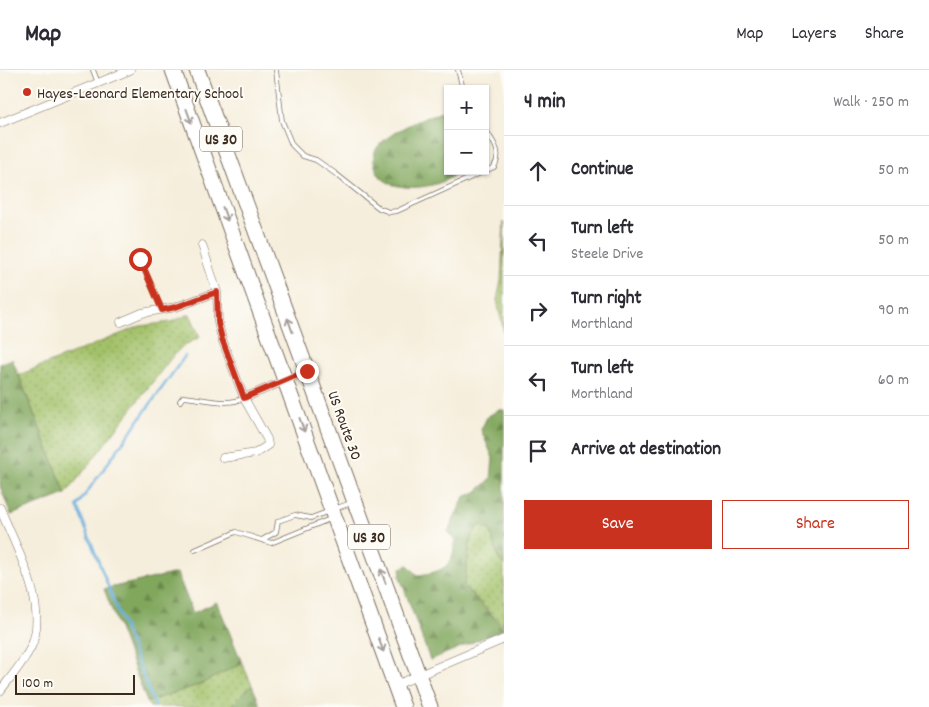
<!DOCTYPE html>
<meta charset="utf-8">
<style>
:root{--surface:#fff;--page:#f7f7f7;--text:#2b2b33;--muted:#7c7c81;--line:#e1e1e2;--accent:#c8321e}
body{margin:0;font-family:Dekko,sans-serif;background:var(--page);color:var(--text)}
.controls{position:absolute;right:15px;top:15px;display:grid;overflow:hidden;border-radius:0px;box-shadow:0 1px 4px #0004}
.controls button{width:45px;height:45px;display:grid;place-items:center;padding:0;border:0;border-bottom:1px solid var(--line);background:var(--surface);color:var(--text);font:25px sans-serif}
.scale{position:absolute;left:15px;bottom:12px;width:120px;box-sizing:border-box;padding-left:5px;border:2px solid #3b2a1e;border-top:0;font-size:14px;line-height:18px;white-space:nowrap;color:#3b2a1e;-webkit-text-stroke:4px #fdfcf7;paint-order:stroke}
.stop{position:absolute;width:15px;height:15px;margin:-11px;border:4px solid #c8321e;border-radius:50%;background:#fff}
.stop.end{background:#c8321e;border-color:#fff;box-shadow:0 1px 5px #0008}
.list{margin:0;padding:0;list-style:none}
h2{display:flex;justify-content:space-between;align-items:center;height:65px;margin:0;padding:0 20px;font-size:21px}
h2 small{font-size:16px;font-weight:400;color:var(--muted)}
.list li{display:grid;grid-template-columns:32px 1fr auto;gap:15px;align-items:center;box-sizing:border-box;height:70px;padding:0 20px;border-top:1px solid var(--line)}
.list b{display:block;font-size:19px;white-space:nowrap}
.list p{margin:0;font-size:16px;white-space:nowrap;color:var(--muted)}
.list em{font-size:16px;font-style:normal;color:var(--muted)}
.actions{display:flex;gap:10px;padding:15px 20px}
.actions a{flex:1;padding:11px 0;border:1px solid var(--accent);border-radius:0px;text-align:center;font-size:18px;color:var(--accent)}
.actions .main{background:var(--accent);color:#fff}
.icon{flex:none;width:28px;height:28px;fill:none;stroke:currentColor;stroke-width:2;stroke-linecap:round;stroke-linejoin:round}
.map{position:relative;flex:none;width:504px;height:637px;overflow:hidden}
header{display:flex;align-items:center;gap:30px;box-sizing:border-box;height:70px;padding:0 25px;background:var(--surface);border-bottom:1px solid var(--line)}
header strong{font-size:24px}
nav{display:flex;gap:28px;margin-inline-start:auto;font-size:18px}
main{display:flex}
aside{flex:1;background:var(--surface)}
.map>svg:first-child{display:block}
</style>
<header>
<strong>Map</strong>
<nav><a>Map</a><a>Layers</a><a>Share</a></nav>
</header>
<main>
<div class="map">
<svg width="504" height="637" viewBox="0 0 504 637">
<defs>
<pattern id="grass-dots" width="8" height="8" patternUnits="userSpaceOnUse" patternTransform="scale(1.25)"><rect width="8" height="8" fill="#a2c169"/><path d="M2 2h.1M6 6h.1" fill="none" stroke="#859d56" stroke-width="1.8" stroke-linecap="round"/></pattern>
<pattern id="forest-firs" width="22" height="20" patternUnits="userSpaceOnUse" patternTransform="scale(1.25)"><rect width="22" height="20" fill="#81a75d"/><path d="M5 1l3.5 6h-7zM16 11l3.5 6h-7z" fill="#6b884c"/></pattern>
</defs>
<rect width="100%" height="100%" fill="#fdfcf7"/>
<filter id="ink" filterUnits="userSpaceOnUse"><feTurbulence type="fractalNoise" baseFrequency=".02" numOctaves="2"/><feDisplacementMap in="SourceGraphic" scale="10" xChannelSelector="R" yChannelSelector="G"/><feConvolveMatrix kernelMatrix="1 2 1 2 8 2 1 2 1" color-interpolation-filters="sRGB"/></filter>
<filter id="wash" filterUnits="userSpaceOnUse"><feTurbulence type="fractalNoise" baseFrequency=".0096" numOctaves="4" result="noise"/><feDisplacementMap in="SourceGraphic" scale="20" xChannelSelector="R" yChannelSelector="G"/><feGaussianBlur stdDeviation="1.12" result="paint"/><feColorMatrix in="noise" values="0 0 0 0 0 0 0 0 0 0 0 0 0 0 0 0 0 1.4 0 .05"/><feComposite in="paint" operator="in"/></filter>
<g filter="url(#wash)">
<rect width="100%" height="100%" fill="#f6eedc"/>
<path fill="url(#grass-dots)" stroke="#6e7644" d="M504,152V263L497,230L501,211Z
M190,244L200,267L183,276L172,287L66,424L19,305L140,256L171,252Z
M479,455L490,460L499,490L504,495V557L464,516L471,468Z
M242,593L252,615L230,637H150L147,632L201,614Z"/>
<path fill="url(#forest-firs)" stroke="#5e683e" d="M448,38V101H455L454,105C437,120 384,125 376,99C374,92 372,87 375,81C386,61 428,47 448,38Z
M12,289L66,424L11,445L0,416V294Z
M498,340H504V495L499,490L490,460L479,455L471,468L464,516L504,559L430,590L400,507L401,498L408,495L418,505C443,502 453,497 455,471L448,462L464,427L476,422L491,409L493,388L481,360L487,347Z
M177,503L193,543L217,532L242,593L201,614L147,632L104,519Z
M252,615L261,637H230Z"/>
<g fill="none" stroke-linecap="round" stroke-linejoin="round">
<path stroke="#65addc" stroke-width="2.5" d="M155,637L77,436L185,286"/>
</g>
</g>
<g filter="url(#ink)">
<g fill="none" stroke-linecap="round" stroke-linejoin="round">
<defs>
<path id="lane" d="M93,0L98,13
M276,0L282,51L292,75L303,86L316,90L336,104L379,138L389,142L397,141L494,97C503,82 493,72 485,59
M458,0L463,19
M140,189L162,240
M180,331L183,327C203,328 226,337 244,328
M334,439L351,433
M262,470L276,462L278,451L295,445L311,448L327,442
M195,480L236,462L271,473L330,449"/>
<path id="street" d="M0,53L130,0
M202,175L217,222L218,253L222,269L244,328L267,369L268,375L256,383L223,388
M121,252L142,243L176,237L217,222
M244,328L307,301
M0,438C15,476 50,536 31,577C23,593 11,607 0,621
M396,615L504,569"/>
<path id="highway" d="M173,0L403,637
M197,0L430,637"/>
</defs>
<use href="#lane" stroke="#7c6f60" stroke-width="5.5"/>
<use href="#street" stroke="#7c6f60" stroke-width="9"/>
<use href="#highway" stroke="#7c6f60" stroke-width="17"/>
<use href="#lane" stroke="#fff" stroke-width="4"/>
<use href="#street" stroke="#fff" stroke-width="8"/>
<use href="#highway" stroke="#fff" stroke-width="15"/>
</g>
<defs><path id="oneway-shaft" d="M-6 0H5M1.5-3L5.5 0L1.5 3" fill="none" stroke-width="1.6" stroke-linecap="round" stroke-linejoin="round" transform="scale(1.25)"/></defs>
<g stroke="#a79f9a">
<use href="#oneway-shaft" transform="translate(189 46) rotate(70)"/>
<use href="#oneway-shaft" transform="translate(225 144) rotate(70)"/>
<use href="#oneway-shaft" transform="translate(290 255) rotate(-110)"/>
<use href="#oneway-shaft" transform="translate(302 355) rotate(70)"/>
<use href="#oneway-shaft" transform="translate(383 506) rotate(-110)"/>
<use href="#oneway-shaft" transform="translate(381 575) rotate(70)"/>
</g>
</g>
<g fill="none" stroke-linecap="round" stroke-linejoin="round" filter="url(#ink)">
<path stroke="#c8321e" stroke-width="6" d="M140,189L162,240L176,237L217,222L218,253L222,269L244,328L307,301"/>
</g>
<circle fill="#c8321e" stroke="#fdfcf7" stroke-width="2" cx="27" cy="22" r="5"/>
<g text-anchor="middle" stroke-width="4" stroke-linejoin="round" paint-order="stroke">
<g fill="#fdfcf7" stroke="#75695f" stroke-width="1">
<rect x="200" y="56.5" width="42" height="25" rx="4"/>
<rect x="348" y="454.5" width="42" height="25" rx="4"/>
</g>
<g font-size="15" font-weight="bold" fill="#3b2a1e">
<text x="221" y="74">US 30</text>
<text x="369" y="472">US 30</text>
</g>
<g font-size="16" fill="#3b2a1e" stroke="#fdfcf7" text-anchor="start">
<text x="37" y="28">Hayes-Leonard Elementary School</text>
</g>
<g font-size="16" fill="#3b2a1e" stroke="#fdfcf7">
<text transform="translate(346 355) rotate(70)" y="6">US Route 30</text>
</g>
</g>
</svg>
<div class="controls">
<button>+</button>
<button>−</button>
</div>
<div class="scale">100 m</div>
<div class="stop" style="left:140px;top:189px"></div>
<div class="stop end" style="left:307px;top:301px"></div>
</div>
<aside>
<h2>4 min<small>Walk · 250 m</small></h2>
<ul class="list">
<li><svg class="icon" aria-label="ahead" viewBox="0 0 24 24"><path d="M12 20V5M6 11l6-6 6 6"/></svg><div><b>Continue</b></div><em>50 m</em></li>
<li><svg class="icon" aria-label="left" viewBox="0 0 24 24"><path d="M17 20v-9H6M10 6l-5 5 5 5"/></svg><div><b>Turn left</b><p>Steele Drive</p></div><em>50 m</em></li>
<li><svg class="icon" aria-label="right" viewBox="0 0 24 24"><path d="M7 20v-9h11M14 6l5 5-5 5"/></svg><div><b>Turn right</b><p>Morthland</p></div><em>90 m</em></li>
<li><svg class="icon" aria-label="left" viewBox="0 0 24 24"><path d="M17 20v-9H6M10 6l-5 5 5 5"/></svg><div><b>Turn left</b><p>Morthland</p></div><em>60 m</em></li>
<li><svg class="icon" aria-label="arrive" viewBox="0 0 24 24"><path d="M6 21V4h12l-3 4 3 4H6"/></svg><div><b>Arrive at destination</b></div></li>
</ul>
<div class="actions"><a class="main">Save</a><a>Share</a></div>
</aside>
</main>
